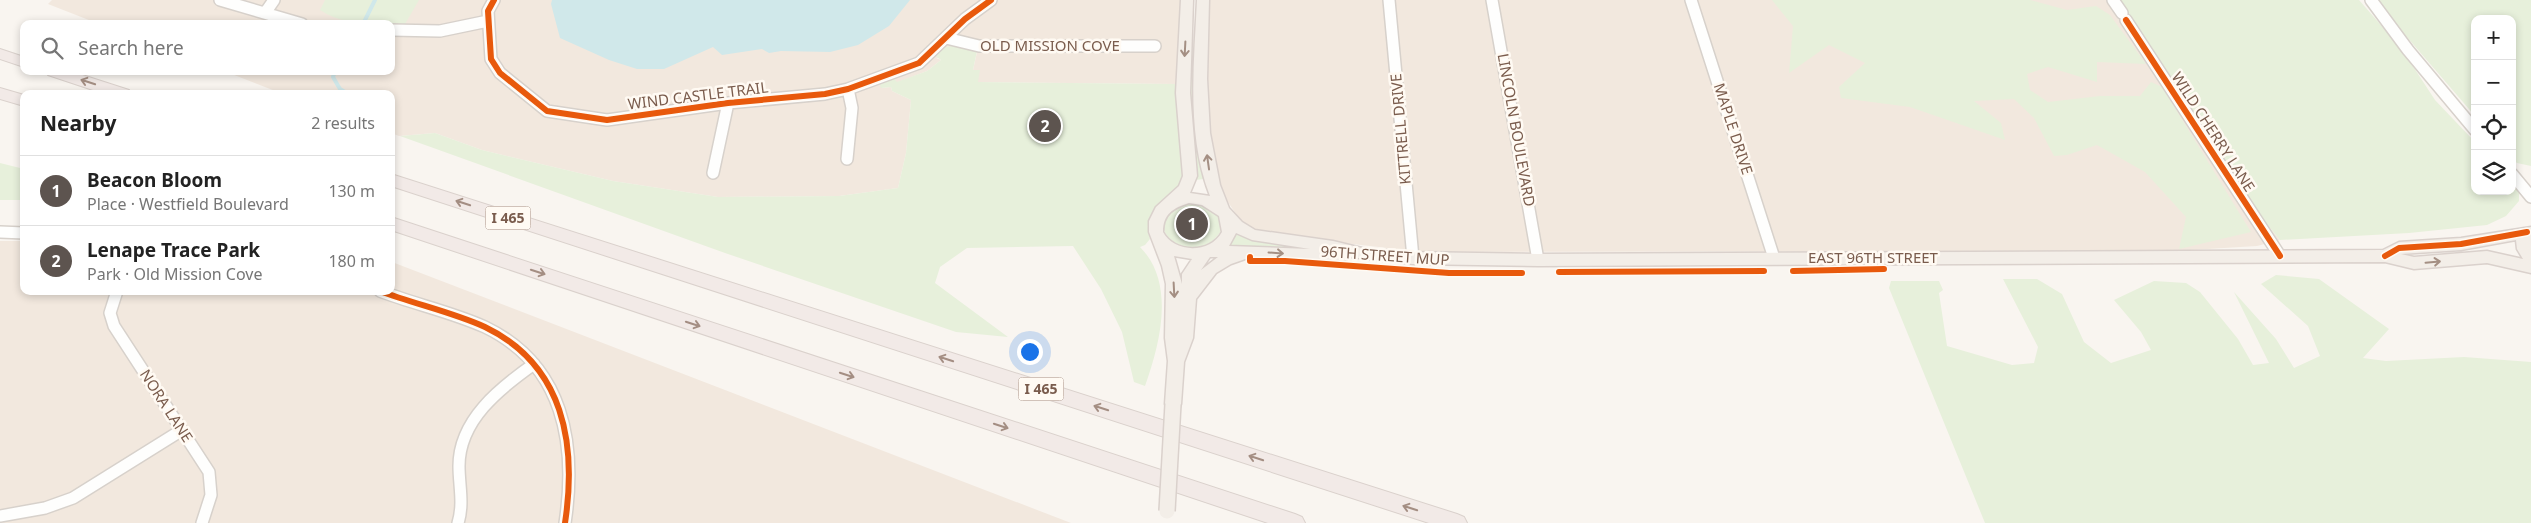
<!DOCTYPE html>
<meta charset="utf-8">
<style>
:root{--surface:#fff;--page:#f6f6f6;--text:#222;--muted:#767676;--line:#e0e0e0;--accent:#5d544f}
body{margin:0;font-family:"Noto Sans",sans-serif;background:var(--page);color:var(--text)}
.controls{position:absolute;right:15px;top:15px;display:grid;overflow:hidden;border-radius:10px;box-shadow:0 2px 8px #0003}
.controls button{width:45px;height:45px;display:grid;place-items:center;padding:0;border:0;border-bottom:1px solid var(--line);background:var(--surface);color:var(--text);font:25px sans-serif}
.you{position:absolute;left:1029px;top:351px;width:18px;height:18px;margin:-12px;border:4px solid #fff;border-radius:50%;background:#1a73e8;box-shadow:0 0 0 8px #1a73e833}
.badge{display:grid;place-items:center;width:32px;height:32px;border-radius:50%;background:var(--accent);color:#fff;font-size:16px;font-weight:700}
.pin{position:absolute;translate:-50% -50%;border:2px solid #fff;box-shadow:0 1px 5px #0006}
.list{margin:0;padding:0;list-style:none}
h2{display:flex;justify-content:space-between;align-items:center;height:65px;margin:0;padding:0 20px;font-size:21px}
h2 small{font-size:16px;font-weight:400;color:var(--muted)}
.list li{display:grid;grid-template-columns:32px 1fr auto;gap:15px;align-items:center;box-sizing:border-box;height:70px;padding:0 20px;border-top:1px solid var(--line)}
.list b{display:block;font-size:19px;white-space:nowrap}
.list p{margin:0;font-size:16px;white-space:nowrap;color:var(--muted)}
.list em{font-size:16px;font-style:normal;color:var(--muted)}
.icon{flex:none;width:28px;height:28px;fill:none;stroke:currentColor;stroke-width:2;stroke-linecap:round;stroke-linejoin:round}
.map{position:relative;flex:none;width:2531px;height:523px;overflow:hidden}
.search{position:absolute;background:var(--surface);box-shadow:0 2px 8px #0003;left:20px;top:20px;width:375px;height:55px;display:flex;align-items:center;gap:12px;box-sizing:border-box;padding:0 18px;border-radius:10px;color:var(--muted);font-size:19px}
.panel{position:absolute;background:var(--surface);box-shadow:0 2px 8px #0003;left:20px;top:90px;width:375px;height:205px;border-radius:10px}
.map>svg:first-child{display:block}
</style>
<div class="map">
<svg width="2531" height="523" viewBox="0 0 2531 523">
<rect width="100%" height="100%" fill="#f9f5f0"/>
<path fill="#f2e8de" d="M52,0H1181L1177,84L978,82L973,70L977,52L975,50L936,58L941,60L927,71L896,83L893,78L881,88L891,87L892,91L911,100L906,153L898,188L839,196L718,197L613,181L482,150L435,133L399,136L391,133V94H283L224,71H391V24H99L48,4Z
M1208,0H2120L2262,218L2280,240L2257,246L2174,251L1422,252L1265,234L1249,230L1240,220L1220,190L1214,168L1207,101Z
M0,241H24V291H391L392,262L1071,523H0Z"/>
<path fill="#e7f0db" d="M325,0H419L405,24C375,24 346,27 320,10Z
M1772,0H2030L2067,10L2096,6L2110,15L2146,64L2097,62V82L2048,67L2027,74L2030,90L2048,102L2100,96H2140L2151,82L2162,87L2251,232L2179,249L2186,217L2145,172L2097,145L2067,155L2054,156L2034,118L2014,99L1974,101L2001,123L2005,140L1910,107L1841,98L1839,87L1865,63L1829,45L1789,73L1793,26Z
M2120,0H2359L2401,48L2435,100L2475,142V191H2512V182L2519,189V201L2506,216L2487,225L2409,233L2280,240L2262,218Z
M2375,0H2531V166L2517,163L2512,158V19H2475V116Z
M1192,28L1204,179L1195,180L1188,105Z
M953,46L977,51L973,70H980L978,82L1177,84L1185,174C1184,177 1184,182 1182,185C1169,206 1140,205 1150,239L1145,245L1140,247C1176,283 1160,344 1145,386L1134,382L1122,332L1101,289L1073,246L967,248L940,267L935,283L1008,337L956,332L725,253L400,136L435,133L482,150L613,181L718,197L839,196L898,188L906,153L911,100L892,91L891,87L881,88L879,83L893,78L897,82L927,71L941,60L935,56L945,47Z
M0,163L24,169V200H0Z
M1189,204C1206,204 1225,211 1221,231C1192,276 1127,218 1189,204Z
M1235,232L1332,250L1229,246Z
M2276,275L2319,279L2389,329L2363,358L2386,361L2464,357L2531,362V523H1985L1889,288L1891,281H1939L1943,290L1939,293L1947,346L2012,365L2034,363L2038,347L2003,279H2037L2062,294L2084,342L2111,363L2151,350L2141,332L2114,300L2154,281L2186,283L2200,292L2238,339L2253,365L2269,363L2234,292L2276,339L2294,368L2320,356L2308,326L2261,284Z"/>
<path fill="#d0e8ea" d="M552,0H910L889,26L858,45L830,52L781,51L769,53L762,49L722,55L713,47L664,69H637L609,60L560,38L551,4Z"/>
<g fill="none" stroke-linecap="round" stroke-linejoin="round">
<path stroke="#d0e8ea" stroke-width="4" d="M363,24L375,0
M335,71L333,77L340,89L348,94"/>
<defs>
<path id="minor" d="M220,0L302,24
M494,0L488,11L491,59L500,73L547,111L607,120L728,103L825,94L848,89L919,63L965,19L991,0
M1389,0L1413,258
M1492,0L1538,260
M1691,0L1774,258
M2113,0L2122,13
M2371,0L2408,50L2475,130
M265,13L274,0
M2126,20L2280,256
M391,30L440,31L488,21
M946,38L979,46H1155
M847,159L852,108L848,89
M713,173L728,103
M2512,174L2531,197
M0,232L24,233
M117,291L110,313L114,326L209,472L211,495L202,523
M380,291C414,304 452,312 485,327C564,365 577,444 565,523
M0,516L45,508L73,498L182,430
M458,523C464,503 459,486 459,466C459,420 500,388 534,364"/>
<path id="major" d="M1181,0H1193L1190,93L1197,176L1190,193L1210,196C1186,135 1194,65 1197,0H1209L1207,79L1210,133L1220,185L1229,208L1242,222L1255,230L1333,241L1362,248L1413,252L1538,254L2383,250L2399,242L2461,238L2531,227V273L2487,263L2414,269L2385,262L1538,266L1413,264L1350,257L1343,262L1248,258L1231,264L1216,273L1196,299L1193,338L1184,362L1181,404L1179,409L1173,411L1167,409L1165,404L1168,361L1165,338L1166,284L1162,266L1149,232V221L1156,207L1179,186L1183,176L1176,93ZM1189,203L1202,205L1219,216L1222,232C1210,254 1174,253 1163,232C1163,214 1173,208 1189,203ZM1236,233L1252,240L1310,249L1229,246ZM2516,240L2517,249L2523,259L2487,251L2414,257L2401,254L2461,250ZM1174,256L1192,259L1182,274V284ZM1210,257H1218L1201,270Z"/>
<path id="highway" d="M0,49L24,57V67L0,59Z
M45,71H70L129,90L131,94H105L48,75Z
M0,88L24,95V106L0,99Z
M391,174L1457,514L1464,517L1467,523H1429L391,186Z
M391,217L1295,514L1302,517L1305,523H1268L391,230Z"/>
</defs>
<use href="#minor" stroke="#d7d1cb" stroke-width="14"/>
<use href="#major" stroke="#dad1cc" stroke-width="3"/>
<use href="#highway" stroke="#dad1cc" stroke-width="2"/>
<use href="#minor" stroke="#fefefd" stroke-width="11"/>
<use href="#major" fill="#f3eee8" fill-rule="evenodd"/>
<use href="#highway" fill="#f2eae7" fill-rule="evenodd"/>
<defs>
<path id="major-bridge" d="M1167,511L1173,404"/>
</defs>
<use href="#major-bridge" stroke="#dad1cc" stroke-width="18" stroke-linecap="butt"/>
<use href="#major-bridge" stroke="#f3eee8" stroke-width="15"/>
<defs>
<path id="cycleway" d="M494,0L488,11L491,59L500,73L547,111L607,120L728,103L825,94L848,89L919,63L965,19L991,0
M2126,20L2280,256
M2385,256L2399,248L2461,244L2527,232
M1250,257V261H1285L1449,273H1522
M1793,271L1884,269
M1559,272L1764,271
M380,291C414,304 452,312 485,327C564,365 577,444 565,523"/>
</defs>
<use href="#cycleway" stroke="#fffaf3" stroke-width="9"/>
<use href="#cycleway" stroke="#e8590c" stroke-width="6"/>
</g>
<defs><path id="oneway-shaft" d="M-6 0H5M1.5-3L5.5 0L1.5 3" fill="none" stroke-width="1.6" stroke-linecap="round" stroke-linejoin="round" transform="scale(1.25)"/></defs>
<g stroke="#a48f83">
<use href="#oneway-shaft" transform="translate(1185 49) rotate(93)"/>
<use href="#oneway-shaft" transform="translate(1208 162) rotate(-98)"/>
<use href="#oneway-shaft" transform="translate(1276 253) rotate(4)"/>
<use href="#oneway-shaft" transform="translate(2433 262) rotate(-5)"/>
<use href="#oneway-shaft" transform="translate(1174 290) rotate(87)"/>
</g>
<g stroke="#a48e83">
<use href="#oneway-shaft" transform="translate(88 82) rotate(-162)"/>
<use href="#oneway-shaft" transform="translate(463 203) rotate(-162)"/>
<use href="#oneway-shaft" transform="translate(538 272) rotate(18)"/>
<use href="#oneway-shaft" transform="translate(693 324) rotate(18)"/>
<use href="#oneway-shaft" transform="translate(946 359) rotate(-162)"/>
<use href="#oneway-shaft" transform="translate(847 375) rotate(18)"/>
<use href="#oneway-shaft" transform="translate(1101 408) rotate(-162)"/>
<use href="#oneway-shaft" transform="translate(1001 426) rotate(18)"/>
<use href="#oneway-shaft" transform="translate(1256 458) rotate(-162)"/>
<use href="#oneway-shaft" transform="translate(1410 508) rotate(-162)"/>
</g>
<g text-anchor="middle" stroke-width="5" stroke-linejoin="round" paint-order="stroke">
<g fill="#fffaf3" stroke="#a28b7f" stroke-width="1">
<rect x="485.5" y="206.5" width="45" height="23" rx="4"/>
<rect x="1018.5" y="377.5" width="45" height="23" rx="4"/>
</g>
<g font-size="14" font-weight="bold" fill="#7a5c4d">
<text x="508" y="223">I 465</text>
<text x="1041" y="394">I 465</text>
</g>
<g font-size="15" fill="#7a5c4d" stroke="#fffaf3">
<text x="1050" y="51">OLD MISSION COVE</text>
<text transform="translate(698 96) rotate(-7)" y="5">WIND CASTLE TRAIL</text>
<text transform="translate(1401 129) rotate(-95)" y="5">KITTRELL DRIVE</text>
<text transform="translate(1733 129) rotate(72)" y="5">MAPLE DRIVE</text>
<text transform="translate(1516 130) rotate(80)" y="5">LINCOLN BOULEVARD</text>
<text transform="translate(2213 132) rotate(57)" y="5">WILD CHERRY LANE</text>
<text transform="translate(1385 256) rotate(4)" y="5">96TH STREET MUP</text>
<text x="1873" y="263">EAST 96TH STREET</text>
<text transform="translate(166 406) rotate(57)" y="5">NORA LANE</text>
</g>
</g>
</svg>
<div class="controls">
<button>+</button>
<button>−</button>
<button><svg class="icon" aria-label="locate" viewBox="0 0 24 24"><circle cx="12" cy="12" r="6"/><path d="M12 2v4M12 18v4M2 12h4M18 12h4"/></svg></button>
<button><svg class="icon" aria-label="layers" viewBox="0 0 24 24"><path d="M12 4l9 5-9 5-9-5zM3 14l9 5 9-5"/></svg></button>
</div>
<div class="you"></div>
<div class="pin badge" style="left:1192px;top:224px">1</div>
<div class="pin badge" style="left:1045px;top:126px">2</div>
<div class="search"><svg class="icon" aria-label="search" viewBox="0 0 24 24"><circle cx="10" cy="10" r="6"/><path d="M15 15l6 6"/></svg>Search here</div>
<section class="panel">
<h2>Nearby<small>2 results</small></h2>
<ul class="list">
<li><span class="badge">1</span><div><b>Beacon Bloom</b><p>Place · Westfield Boulevard</p></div><em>130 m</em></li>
<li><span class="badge">2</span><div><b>Lenape Trace Park</b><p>Park · Old Mission Cove</p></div><em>180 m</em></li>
</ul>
</section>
</div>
